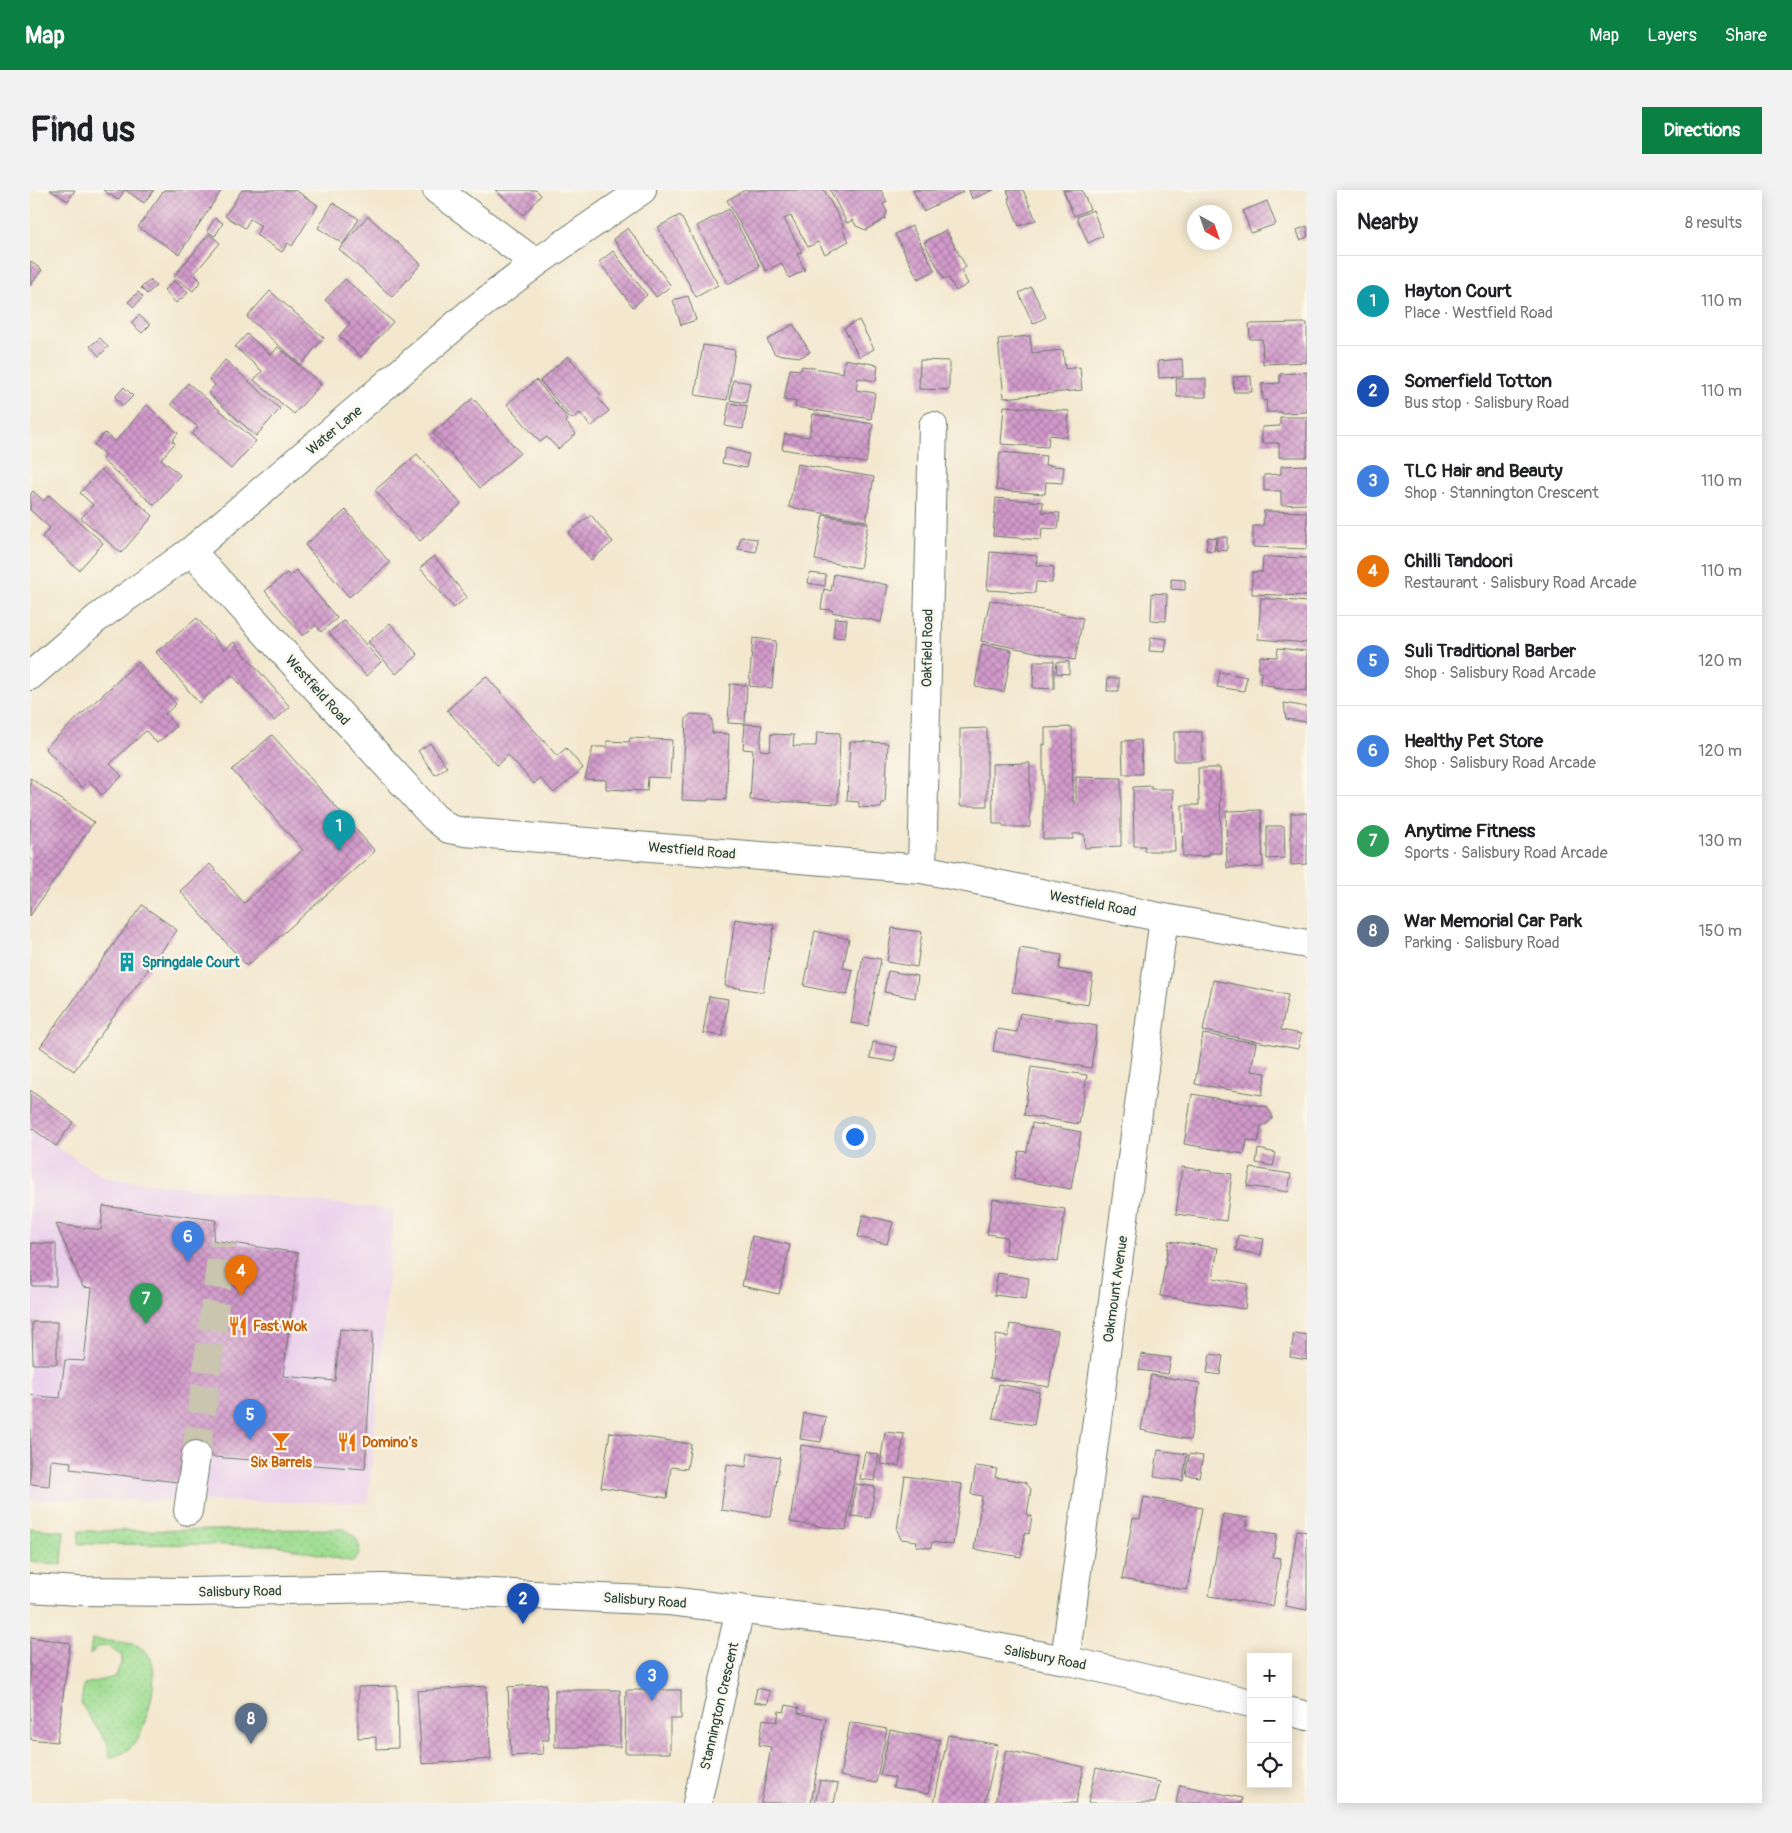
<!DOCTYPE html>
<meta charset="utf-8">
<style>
:root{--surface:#fff;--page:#f2f2f2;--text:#202124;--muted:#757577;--line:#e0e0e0;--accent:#0b8043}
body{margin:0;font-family:Pangolin,sans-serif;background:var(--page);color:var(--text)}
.controls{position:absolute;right:15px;bottom:15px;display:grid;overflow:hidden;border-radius:0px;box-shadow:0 2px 12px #0003}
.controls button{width:45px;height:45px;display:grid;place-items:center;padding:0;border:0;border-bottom:1px solid var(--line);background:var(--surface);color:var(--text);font:25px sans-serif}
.compass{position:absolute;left:1157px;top:15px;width:45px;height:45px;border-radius:50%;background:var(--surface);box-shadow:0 2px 12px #0003;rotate:140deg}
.you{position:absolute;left:824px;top:946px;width:18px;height:18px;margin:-12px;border:4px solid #fff;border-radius:50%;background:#1a73e8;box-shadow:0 0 0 8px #1a73e833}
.badge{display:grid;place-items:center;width:32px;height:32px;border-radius:50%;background:var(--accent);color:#fff;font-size:16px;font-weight:700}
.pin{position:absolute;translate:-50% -41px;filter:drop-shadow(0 1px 2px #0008)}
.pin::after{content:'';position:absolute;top:26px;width:18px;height:15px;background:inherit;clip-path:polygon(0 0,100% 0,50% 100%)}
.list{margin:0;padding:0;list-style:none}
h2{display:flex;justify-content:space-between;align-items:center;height:65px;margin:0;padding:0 20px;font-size:21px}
h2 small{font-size:16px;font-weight:400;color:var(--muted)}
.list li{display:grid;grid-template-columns:32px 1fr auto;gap:15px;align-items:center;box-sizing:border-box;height:90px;padding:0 20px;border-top:1px solid var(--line)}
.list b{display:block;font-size:19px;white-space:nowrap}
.list p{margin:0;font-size:16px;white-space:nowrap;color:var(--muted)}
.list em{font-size:16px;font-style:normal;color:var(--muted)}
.icon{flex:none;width:28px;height:28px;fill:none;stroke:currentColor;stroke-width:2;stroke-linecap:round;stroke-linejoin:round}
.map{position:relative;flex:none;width:1277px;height:1613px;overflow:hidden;border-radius:0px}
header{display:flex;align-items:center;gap:30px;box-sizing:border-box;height:70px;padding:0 25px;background:var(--accent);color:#fff}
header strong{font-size:24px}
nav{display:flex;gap:28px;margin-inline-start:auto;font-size:18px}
.intro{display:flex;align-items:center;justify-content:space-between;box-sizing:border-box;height:120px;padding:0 30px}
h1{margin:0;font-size:35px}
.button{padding:12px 22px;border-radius:0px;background:var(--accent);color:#fff;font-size:18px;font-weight:700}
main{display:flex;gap:30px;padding:0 30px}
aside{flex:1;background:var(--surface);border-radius:0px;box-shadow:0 2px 12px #0003}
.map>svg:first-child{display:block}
</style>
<header>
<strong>Map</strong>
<nav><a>Map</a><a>Layers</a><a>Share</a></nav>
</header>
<div class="intro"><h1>Find us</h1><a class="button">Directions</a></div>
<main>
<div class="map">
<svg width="1277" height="1613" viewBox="0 0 1277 1613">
<defs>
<pattern id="grass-dots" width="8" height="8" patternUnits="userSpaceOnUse" patternTransform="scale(1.25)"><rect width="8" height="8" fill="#9fdd92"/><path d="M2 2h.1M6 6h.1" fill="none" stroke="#88bf7e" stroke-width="1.8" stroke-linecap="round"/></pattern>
<pattern id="building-cross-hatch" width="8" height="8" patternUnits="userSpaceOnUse" patternTransform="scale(1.25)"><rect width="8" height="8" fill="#d299cb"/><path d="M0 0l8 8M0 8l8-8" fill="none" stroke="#aa7ea6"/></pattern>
</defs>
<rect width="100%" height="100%" fill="#fbf7ec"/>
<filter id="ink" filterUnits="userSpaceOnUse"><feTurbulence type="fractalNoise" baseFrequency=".02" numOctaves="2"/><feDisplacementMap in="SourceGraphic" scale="10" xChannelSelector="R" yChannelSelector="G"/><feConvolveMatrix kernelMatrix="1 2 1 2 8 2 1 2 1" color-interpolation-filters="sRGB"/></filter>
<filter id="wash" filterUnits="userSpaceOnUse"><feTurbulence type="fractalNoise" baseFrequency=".0096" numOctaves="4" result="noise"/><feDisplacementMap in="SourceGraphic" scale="20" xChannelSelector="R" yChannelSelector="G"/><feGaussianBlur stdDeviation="1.12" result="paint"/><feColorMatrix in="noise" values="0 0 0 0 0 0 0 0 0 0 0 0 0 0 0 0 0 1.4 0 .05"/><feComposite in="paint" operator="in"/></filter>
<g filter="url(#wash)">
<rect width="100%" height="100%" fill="#f3e7ce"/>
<path fill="#ead1ec" d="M0,939L75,988L364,1020L338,1313L0,1309Z"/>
<path fill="url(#grass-dots)" stroke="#5f8d63" d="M0,1338L34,1341L32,1375L0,1371Z
M315,1339C329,1348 335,1359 323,1372L246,1355L49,1354V1341Z
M62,1449C72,1451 102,1452 108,1456C112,1458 118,1464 120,1467C131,1485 116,1537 105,1553C99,1561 91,1564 82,1567L79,1566L78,1554L51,1514L54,1494L85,1487L91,1474L92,1466L77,1456L68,1457L60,1465Z"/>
<g id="blocks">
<path fill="url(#building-cross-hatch)" d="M20,0H45L38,11Z
M73,0H124L114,13L95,0L88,10Z
M134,0H192L149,64L108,37Z
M212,0H265L288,15L262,56L258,53L252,62L226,45L231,36L220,29L215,38L195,26Z
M465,0H506L511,5L494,25Z
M715,0H794L814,37L812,38L819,51L795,64L788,52L778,57L761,26L754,29L772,62L767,64L775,80L759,88L751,73L736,81L697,10Z
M800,0H851L857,12L853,14L857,22L855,29L836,40L826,36L823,30L817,33Z
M883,0H932L933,2L893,21Z
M939,0H964L942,9Z
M977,0H993L1006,30L989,36L978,8H980Z
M1033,0H1052L1060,19L1044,26Z
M1237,11L1246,34L1221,43L1213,21Z
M303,13L329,29L313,54L288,38Z
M699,19L730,77L698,94L667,36Z
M1063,20L1073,46L1058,53L1047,27Z
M650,25L688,95L666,107L628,37Z
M338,26L391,74L362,107L309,59Z
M185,28L193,33L185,46L177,41Z
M882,36L905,81L888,89L865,44Z
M1277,36V47L1270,50L1267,40Z
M598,38L641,96L626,107L583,49Z
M916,40L936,77L931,80L938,94L926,101L918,87L914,89L894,52Z
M179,44L190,53L164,84L171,91L163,101L144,86Z
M583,61L617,105L603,117L569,72Z
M0,71L12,80L0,96Z
M315,89L363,132L331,167L309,146L320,133L295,110Z
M120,90L126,96L117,104L111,98Z
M145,90L158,103L146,113L134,100Z
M1001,97L1016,127L1003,134L989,103Z
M240,101L294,148L271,175L217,127Z
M108,102L113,107L104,117L98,112Z
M658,106L666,130L651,135L643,110Z
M109,125L120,135L112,143L101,133Z
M829,130L844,159L829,167L814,138Z
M1277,133V172L1233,174L1232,149H1220L1219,134Z
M763,134L780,162L771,167L745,164L737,150Z
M217,144L241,165L248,157L291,194L264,224L224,190L232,181L205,157Z
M1000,146L1002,163L1033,160L1035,179L1050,177L1052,200L974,208L968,149Z
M70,148L78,157L69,166L60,156Z
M673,155L705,160L697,210L665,205Z
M538,166L571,205L568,208L579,221L561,237L550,223L542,229L510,191Z
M815,169L848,175L846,191L828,188L826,200L845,203L841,229L765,217L766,212L754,210L760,179L771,180L772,176L813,183Z
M1152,169L1153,187L1129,188L1128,171Z
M195,170L250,219L226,246L178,203L185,195L179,189Z
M890,170L919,171V200L889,199Z
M1277,182V222L1251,223V222H1237L1236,210L1233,211L1232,194L1250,193V184Z
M1221,186L1222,202H1204L1203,187Z
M1146,189H1176V207H1147Z
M506,190L538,228L535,231L546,244L528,259L517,247L510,252L477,214Z
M703,190L720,193L716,213L700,210Z
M158,193L226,251L201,279L162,244L168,237L141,214Z
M94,197L103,206L93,216L85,207Z
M443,208L490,263L450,298L403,243Z
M699,213L717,216L713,239L695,236Z
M117,215L148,243L142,251L145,253L131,269L150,285L124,315L72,270L75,265L64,255L75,243L85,252Z
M974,216L1039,221L1037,247L1019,245L1018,257L971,254Z
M783,224L843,234L836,273L752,259L755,244L779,247Z
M1250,227H1277V267H1249V253H1232V237L1250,236Z
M696,258L719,264L716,278L692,273Z
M970,262L1016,266L1015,275L1034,277L1032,293L1016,292L1015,304L966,300Z
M387,264L431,314L390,351L345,300Z
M767,274L844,287L836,331L759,317Z
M1277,275V314L1251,315V301H1234V285L1251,284V276Z
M71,280L123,326L91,363L51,328L63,315L50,303Z
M3,301L14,311L19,305L73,353L49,380L12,347L20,338L0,320V305Z
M966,308L1013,312L1012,322L1030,323L1028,339L1012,338L1011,350L963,346Z
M316,320L360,373L319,407L275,355Z
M1234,321L1277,322V359L1223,357V336H1233Z
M561,325L583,352L561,370L538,343Z
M793,325L838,333L830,378L785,370Z
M711,347L727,349L726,362L708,359Z
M1178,347L1186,348L1184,361L1176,360Z
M1187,347H1197V361L1186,360Z
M960,362L1007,366L1006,375L1024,377L1022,393L1006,392L1005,403L957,400Z
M404,366L437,407L424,418L390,378Z
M1233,367L1277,368V406L1222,404V382H1232Z
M266,380L307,428L291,442L286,435L273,446L235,401L257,383L260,386Z
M780,383L796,385L795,396L778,393Z
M804,384L858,395L851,432L802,422V420L791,419L794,399L801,401Z
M1141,389L1155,390V400L1141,399Z
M1122,403L1137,404L1136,431L1121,430Z
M1231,408L1277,412V453L1228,449Z
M960,410L1053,428L1045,470L951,451Z
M167,428L194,460L204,452L260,517L244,531L202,485L169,513L126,462Z
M805,428L817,429L815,448L803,447Z
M314,430L351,472L336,486L299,443Z
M360,433L388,465L366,484L338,452Z
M1121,447L1137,449L1135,462L1119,461Z
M723,448L746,451L742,498L719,496Z
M952,454L982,460L974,502L945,496Z
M1248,458L1277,461V501L1243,498V496L1230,494L1231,482H1228L1230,466L1247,467Z
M1004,471H1024V499L1003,498Z
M108,472L146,514L135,524L146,537L127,553L116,541L98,557L80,574L92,586L72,605L59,591L52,598L15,558Z
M1027,472H1039V484L1026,483Z
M1190,482L1217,487L1214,501L1187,497Z
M456,486L527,566L536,558L553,578L524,603L510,588L504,594L478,565L467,575L417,520Z
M1078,488H1089V501H1077Z
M700,494L717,495L715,534L698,533Z
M1254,513L1277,517V532L1256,529Z
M661,524L677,525L682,530V543L699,544L696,610L678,609V611L652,610L656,528Z
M715,534L732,535L730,560L740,561L741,544L764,545L763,556H786L787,542L810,543L808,614L720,610L723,560L713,559Z
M1042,537L1043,612H1046V587L1091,588V656L1055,658L1054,644H1043V649H1013V554L1015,555V538Z
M957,538V616H930V539Z
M1144,542H1172V571H1144Z
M242,545L345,661L217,776L150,701L180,674L214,713L273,660L202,580Z
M600,548L642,550L640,588L618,587L617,601L576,599V590L555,589L563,557H577V551L599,552Z
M1111,550L1112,584H1093L1092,551Z
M820,551L858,553L855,613H852L851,618L829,617V612L817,611Z
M400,553L417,577L405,585L388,561Z
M1000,573V637H973V634H963L962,574Z
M1168,578H1190L1191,663H1179V666L1153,667L1152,615H1169Z
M0,588L64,632L0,726Z
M1121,596V599H1143L1145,661H1114L1115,656H1104L1103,597Z
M1231,620L1233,677L1197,678L1196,621Z
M1261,623H1277V674L1261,675Z
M1237,636H1254L1255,668L1237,669Z
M112,715L147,740L44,881L10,857Z
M705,729L744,735L733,802L695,796Z
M862,738L892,742L887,777L857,772Z
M785,741L819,749L813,778L823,780L817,805L774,796Z
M990,758L1032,765L1029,779L1063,785L1058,815L982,802Z
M833,766L851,769L838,836L821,833Z
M858,781L888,786L885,808L854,802Z
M1183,790L1258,805L1251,840L1271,844L1268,859L1173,841Z
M679,806L698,809L693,846L673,843Z
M990,823L1067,836L1061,878L963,861L967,839L987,842Z
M1173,844L1226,853L1221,881L1236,883L1232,905L1165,894Z
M843,852L867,857L864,872L840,868Z
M1001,877L1057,885L1049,934L994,925Z
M0,900L43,932L26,956L0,937Z
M1162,904L1237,917L1242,925V929L1235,935H1231L1228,952L1217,950L1214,964L1154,954Z
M1002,933L1051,942L1041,999L984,989L989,961L997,962Z
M1228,959L1246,963L1243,976L1226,973Z
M1152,977L1202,984L1196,1031L1146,1024Z
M1221,978L1261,984L1258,1002L1217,996Z
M963,1009L1035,1019L1028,1072L975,1064L977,1047L957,1044Z
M73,1016L186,1030L183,1050L268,1063L253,1186L305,1191L310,1139L343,1142L335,1279L158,1265L155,1293L40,1279L41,1272L21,1270L19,1296L0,1294V1205L30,1208L35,1170L54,1171L62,1098L53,1097L26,1034L71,1040Z
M833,1025L863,1032L857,1054L828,1047Z
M1208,1045L1234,1049L1231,1065L1206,1060Z
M722,1046L760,1055L749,1104L712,1096Z
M1139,1051L1188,1058L1183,1088L1218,1094L1215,1119L1130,1106Z
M1,1053L26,1054V1096H2Z
M968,1083L999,1088L996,1109L964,1105Z
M2,1132H27V1174H3Z
M980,1134L1028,1141L1019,1197L960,1188L966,1145L978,1147Z
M1264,1143L1277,1145V1170L1260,1167Z
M1111,1164L1141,1168L1138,1184L1109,1180Z
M1180,1164L1193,1166L1190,1185L1177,1183Z
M1121,1185L1170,1193L1160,1250L1111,1240Z
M969,1194L1009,1202L1004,1235L963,1228Z
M774,1223L796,1227L791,1252L770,1249Z
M580,1242L661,1254L657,1279L641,1277L637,1308L571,1297Z
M855,1242L874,1244L869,1276L850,1274Z
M771,1255L828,1264L816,1340L760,1332Z
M1128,1260L1157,1264L1153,1291L1124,1287Z
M835,1262L849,1265L845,1291L830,1289Z
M718,1263L750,1268L741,1327L691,1320L697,1274L716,1277Z
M1159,1264L1173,1266L1169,1287L1156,1285Z
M946,1276L967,1279L965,1287L995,1292L1001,1299L997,1325L1002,1326L999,1344L995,1343L991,1367L944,1359L952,1306L941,1304Z
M875,1286L932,1294L923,1355L902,1352L901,1358L886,1356L887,1351L871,1349L867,1340Z
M826,1294L845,1297L840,1328L821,1326Z
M1114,1307L1172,1318L1157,1400L1092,1389L1103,1328L1110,1329Z
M1193,1324L1218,1328L1216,1339L1247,1344L1243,1367L1251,1368L1243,1416L1179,1406Z
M1267,1340L1277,1342V1420L1255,1416Z
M0,1447L40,1453L27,1552L0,1549Z
M516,1494L519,1550H512L513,1564L481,1566L478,1497Z
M367,1496L368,1558L346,1559V1547L328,1548V1497Z
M456,1496L461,1569L392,1574L387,1501Z
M727,1498L740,1501L738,1514L724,1512Z
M525,1500H590V1557H525Z
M596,1500H651V1529H640V1563H595Z
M756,1515L769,1518L768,1523L796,1529L781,1613H731L741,1557L729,1555L733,1529L747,1532L749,1521L754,1522Z
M820,1532L857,1539L846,1593L810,1586Z
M860,1540L910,1550L898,1604L863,1597L865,1588L850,1585Z
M918,1545L968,1555L955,1613H904Z
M976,1560L1054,1577L1046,1613H965Z
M1066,1578L1130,1592L1125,1613H1058Z
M790,1590L808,1594L804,1613H785Z
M1150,1595L1212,1608L1211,1613H1146Z"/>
</g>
</g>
<g filter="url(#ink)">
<use href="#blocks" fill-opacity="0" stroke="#69786a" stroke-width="1"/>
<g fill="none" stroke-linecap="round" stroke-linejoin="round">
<path stroke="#c9c5af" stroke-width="28" stroke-dasharray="28 14" stroke-linecap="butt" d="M166,1265L193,1052"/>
<defs>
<path id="minor" d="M407,0L506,73
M161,361L404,627L419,639L435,642L892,679L1134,728L1277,754
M0,486L66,429L161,361L439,124L506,73L612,0
M892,679L903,236
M158,1321L166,1265
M1035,1470L1134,728
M667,1613L710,1419"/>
<path id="major" d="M0,1398L49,1401L160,1402L353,1398L639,1411L864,1438L1035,1470L1221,1513
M1258,1521L1277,1526"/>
</defs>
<use href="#minor" stroke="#69786a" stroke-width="30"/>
<use href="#major" stroke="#69786a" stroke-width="30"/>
<use href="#minor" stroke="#fff" stroke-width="28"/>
<use href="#major" stroke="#fff" stroke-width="28"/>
</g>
</g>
<defs>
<symbol id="building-bare" viewBox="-9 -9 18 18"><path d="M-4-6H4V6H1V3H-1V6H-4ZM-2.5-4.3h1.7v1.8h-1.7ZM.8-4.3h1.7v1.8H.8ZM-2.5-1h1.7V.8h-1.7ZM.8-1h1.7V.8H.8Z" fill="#0f9aa8" stroke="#fbf7ec" stroke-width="2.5" paint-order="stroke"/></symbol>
<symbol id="restaurant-bare" viewBox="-9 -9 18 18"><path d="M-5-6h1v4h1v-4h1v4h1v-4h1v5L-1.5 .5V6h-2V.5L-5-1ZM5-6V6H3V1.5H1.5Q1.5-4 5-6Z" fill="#e8710a" stroke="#fbf7ec" stroke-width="2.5" paint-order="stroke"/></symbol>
<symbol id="bar-bare" viewBox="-9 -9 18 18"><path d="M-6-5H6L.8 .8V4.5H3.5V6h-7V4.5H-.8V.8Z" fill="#e8710a" stroke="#fbf7ec" stroke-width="2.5" paint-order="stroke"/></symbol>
</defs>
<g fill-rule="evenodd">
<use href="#building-bare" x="83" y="758" width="28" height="28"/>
<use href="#restaurant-bare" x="194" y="1122" width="28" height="28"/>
<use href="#bar-bare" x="237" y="1237" width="28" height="28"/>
<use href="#restaurant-bare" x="303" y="1238" width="28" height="28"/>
</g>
<g text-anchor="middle" stroke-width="4.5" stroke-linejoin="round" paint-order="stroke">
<g font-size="14" fill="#1f3d34" stroke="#fbf7ec">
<text transform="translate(304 240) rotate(-40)" y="5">Water Lane</text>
<text transform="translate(897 458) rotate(-89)" y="5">Oakfield Road</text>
<text transform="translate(288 500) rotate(48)" y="5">Westfield Road</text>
<text transform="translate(662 660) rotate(5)" y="5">Westfield Road</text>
<text transform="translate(1063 713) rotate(11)" y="5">Westfield Road</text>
<text transform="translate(1085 1099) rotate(-82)" y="5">Oakmount Avenue</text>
<text transform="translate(210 1401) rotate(-1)" y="5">Salisbury Road</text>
<text transform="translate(615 1410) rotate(4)" y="5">Salisbury Road</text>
<text transform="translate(1015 1467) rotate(11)" y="5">Salisbury Road</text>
<text transform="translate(689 1516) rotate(-77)" y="5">Stannington Crescent</text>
</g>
<g font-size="14" font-weight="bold" fill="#0d838f" stroke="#fbf7ec" text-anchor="start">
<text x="112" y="777">Springdale Court</text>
</g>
<g font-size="14" font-weight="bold" fill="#c56008" stroke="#fbf7ec" text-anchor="start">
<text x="223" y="1141">Fast Wok</text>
<text x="332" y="1257">Domino's</text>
<text x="251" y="1277" text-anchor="middle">Six Barrels</text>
</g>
</g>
</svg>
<div class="controls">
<button>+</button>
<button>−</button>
<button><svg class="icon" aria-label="locate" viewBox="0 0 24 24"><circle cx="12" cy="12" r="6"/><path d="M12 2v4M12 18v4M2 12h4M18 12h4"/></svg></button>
</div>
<svg class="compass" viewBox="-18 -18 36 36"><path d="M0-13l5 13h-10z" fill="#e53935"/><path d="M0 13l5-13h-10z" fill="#757577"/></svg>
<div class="you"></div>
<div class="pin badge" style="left:309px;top:661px;background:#0f9aa8">1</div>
<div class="pin badge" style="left:493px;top:1434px;background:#1a4fb4">2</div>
<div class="pin badge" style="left:622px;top:1511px;background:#3f7fe0">3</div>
<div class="pin badge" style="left:211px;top:1106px;background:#e8710a">4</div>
<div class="pin badge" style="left:220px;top:1250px;background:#3f7fe0">5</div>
<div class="pin badge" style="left:158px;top:1072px;background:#3f7fe0">6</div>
<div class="pin badge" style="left:116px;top:1134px;background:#2e9e5b">7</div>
<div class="pin badge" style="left:221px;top:1554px;background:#5c6f8a">8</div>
</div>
<aside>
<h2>Nearby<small>8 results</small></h2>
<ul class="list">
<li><span class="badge" style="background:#0f9aa8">1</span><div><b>Hayton Court</b><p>Place · Westfield Road</p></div><em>110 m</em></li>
<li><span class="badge" style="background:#1a4fb4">2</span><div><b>Somerfield Totton</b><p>Bus stop · Salisbury Road</p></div><em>110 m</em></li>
<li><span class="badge" style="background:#3f7fe0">3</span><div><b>TLC Hair and Beauty</b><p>Shop · Stannington Crescent</p></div><em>110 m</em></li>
<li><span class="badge" style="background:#e8710a">4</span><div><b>Chilli Tandoori</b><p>Restaurant · Salisbury Road Arcade</p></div><em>110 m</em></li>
<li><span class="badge" style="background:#3f7fe0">5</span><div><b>Suli Traditional Barber</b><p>Shop · Salisbury Road Arcade</p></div><em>120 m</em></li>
<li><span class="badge" style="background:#3f7fe0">6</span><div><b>Healthy Pet Store</b><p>Shop · Salisbury Road Arcade</p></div><em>120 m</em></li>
<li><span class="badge" style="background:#2e9e5b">7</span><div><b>Anytime Fitness</b><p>Sports · Salisbury Road Arcade</p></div><em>130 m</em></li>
<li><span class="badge" style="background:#5c6f8a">8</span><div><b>War Memorial Car Park</b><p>Parking · Salisbury Road</p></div><em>150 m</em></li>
</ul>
</aside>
</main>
